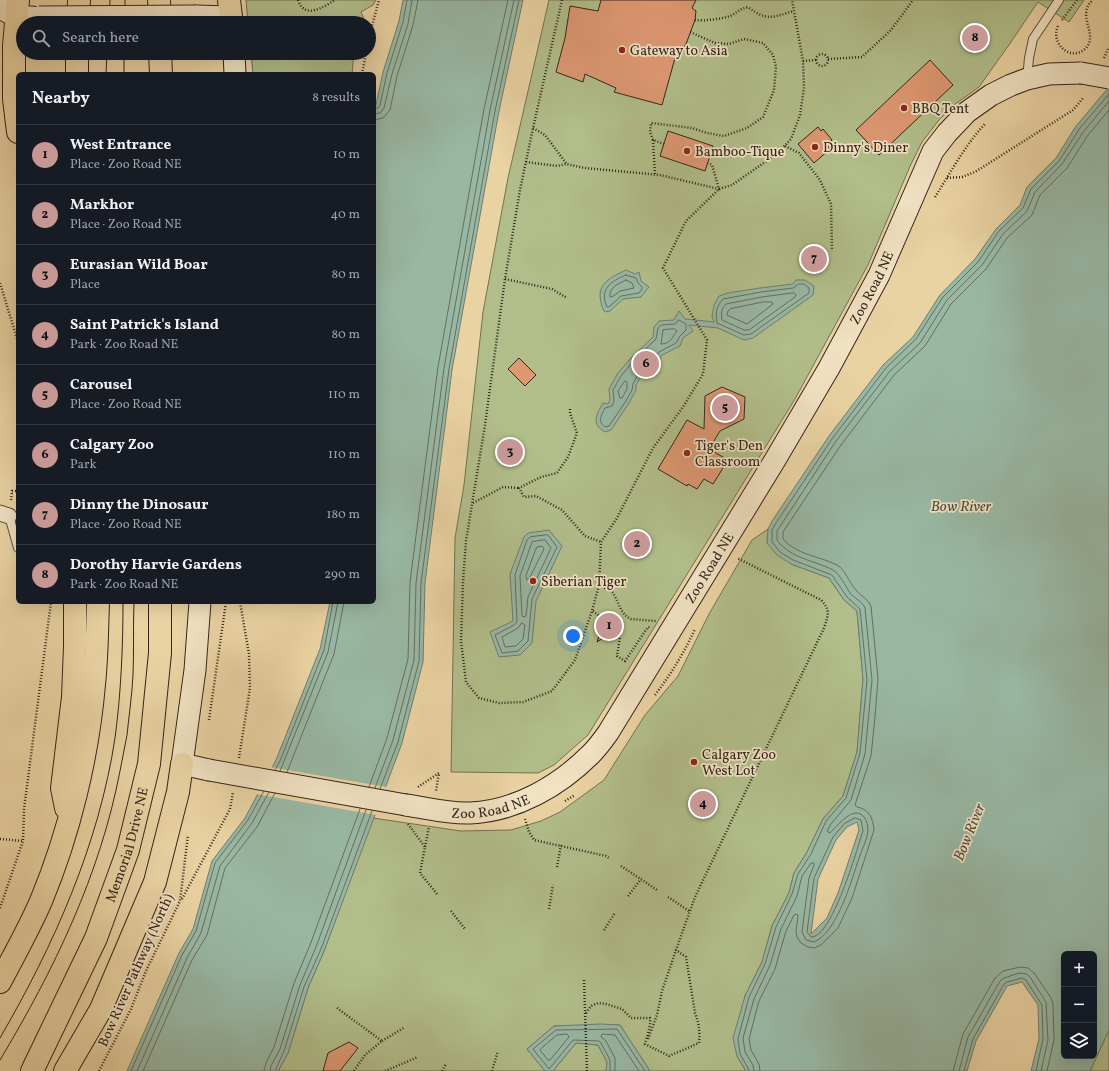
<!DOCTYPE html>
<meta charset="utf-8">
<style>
:root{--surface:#171b24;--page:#20242c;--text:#f1f3f6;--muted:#9ea1a6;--line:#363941;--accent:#c59692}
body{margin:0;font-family:Vollkorn,serif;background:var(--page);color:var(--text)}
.controls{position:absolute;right:12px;bottom:12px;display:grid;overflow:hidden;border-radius:6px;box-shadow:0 4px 16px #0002}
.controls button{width:36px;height:36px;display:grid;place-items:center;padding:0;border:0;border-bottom:1px solid var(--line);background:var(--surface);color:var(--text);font:20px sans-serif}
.you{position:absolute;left:573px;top:636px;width:14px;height:14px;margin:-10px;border:3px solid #fff;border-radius:50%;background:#1a73e8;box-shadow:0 0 0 6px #1a73e833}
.badge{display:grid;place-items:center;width:26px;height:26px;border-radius:50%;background:var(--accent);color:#111;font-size:13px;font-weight:700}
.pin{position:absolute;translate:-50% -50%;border:2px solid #fff;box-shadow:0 1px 4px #0006}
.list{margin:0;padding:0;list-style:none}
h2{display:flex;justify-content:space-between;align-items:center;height:52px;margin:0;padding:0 16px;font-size:17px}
h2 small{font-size:13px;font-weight:400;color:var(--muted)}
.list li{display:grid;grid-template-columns:26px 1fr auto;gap:12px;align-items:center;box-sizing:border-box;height:60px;padding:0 16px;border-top:1px solid var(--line)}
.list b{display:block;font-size:15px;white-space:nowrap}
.list p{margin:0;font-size:13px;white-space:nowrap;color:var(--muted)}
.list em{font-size:13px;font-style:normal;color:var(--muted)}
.icon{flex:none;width:22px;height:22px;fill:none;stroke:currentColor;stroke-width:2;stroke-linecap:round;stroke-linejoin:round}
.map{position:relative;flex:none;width:1109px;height:1071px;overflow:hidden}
.search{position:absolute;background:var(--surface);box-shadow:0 4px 16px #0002;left:16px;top:16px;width:360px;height:44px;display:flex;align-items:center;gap:10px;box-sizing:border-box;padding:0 14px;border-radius:22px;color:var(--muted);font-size:15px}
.panel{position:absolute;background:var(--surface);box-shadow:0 4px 16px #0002;left:16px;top:72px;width:360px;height:532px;border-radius:6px}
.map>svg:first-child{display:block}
</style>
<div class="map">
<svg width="1109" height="1071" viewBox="0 0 1109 1071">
<rect width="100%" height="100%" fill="#ead3a3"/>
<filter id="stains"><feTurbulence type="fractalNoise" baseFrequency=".005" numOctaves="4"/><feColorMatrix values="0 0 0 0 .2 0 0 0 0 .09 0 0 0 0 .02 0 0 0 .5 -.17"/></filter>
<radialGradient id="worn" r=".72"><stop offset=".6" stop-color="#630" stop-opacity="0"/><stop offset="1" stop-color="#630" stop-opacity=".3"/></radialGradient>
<path fill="#b1be8a" stroke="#727253" d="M246,0H376L373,5L361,12L364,19L363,23H248Z
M549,0H1084L1069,22L1038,2L1011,42L979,87L954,105L939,120L922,142L911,164L868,265L795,399L588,735L554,765L538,773L451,772L455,538L464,485L483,312L508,178Z
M251,53H354L352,74H253Z
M768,529L767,543L791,564L829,578L844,600L857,611L863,679L857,752L843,796L823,819L807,852L794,873L789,893L772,926L762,962L745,996L737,1056L746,1071H650L620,1025L554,1026L527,1049L545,1071H278L288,1053L308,988L324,951L373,818L461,831L511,830L541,821L560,812L604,780L645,715L678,676L709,614L752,540Z
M1109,1030V1071H1090Z
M576,1043L598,1045L607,1062L606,1071H553Z"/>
<path fill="#98b8a4" stroke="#707d6e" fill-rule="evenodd" d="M403,0H523L499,111L452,370L425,583L423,662L402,743L324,951L308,988L288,1053L278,1071H127L179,953L193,929L212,861L245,818L276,760L320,649L330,602H374V114L383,72L399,21Z
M1109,87V1030L1090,1071H1031L1039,1039L1038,1005L1022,982L1007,986L976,1041L967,1071H746L737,1056L733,1038L745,996L762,962L772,926L789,893L794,873L807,852L823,819L843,796L857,752L863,679L857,611L844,600L829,578L791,564L777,555L767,543L768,529L772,521L829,436L883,365L913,337L940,295L975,259L996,229L1020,205L1027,187L1056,158L1076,126ZM857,822L859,830L838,893L827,918L811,934L818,879L836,840L847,827ZM1064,954H1094V1056H1064Z
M626,270L635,274L639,272L641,281L649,287L641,297L623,299L610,311L605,312C601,307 601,302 600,296C600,281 614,276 626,270Z
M796,280H805L814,286L813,295L753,338L744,340L718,328L689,325L693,331L683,338L680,346L662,355L649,374L642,375L636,385V390L629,403L611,430L605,432C591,424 596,415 603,403L608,404L610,400L609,389L618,373L631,358L653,337L654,327L659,321L674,320L679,311L685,319L714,322L712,316L714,305L719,296L728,293L760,288L793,284Z
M549,530L562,546L536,601L532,643L520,655L499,657L490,632L513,621L510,574L524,537L528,533Z
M601,1024L620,1025L650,1071H606L607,1062L598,1045L576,1043L553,1071H545L527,1049L554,1026Z"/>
<path fill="#ead3a3" d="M270,767L387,787L376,815L256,794Z"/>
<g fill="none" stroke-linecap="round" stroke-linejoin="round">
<path stroke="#666e60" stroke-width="1" d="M374,109L378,108L380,105L387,73L403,22L407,0
M374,114L380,113L384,108L392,74L408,24L412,0
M374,120L383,118L390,110L397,76L413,25L418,0
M626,275L636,278L638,283L642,287V289L639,293L621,296L609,307H607C599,289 611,281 626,275Z
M626,280L632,283L634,288L620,291L612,297H610C609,287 618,284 626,280Z
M799,284H804L809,288V293L751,334L744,335L717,323C716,312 715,309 723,299L761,292L793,288Z
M794,293L796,295L795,297L749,330H744L722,320C721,313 721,309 726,304L762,297Z
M763,302H772L773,304L747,324L727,315L728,311L730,309Z
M679,320L686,324V330L680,336L676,343L659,352L647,370L639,373L633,384L632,390L626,401L609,426L606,427C597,423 601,415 605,408L612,406L614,401L613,390L621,376L634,360L656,339L658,328L661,325L675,324Z
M675,329L677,331C672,338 670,344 661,344L663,330Z
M626,381L627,383V389L622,398H620L618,391L624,382Z
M548,535L557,547L532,599L528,641L518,651L502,653L495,635L514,625L517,622L515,575L527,540L530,537Z
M545,540L551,548L528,597L526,616L523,617L522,615L520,576L532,542Z
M537,547L542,546L544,549L529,579L527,580L526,576Z
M522,623L525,625L523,639L516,646L505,647L502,637L518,628Z
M275,770L280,761L324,650L333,602
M280,771L328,652L338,602
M287,772L334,654L344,602
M369,787L387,738L408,659L410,582L438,367L484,109L508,0
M375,788L393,740L414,660L416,583L444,368L490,110L514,0
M380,789L398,742L419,661L421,583L449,369L495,111L519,0
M855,818L861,820L863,831C857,849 832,938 811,937L807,932L814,878L833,837L844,824Z
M557,1035L567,1034L569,1037L550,1060H548L540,1050Z
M131,1071L182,955L196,931L215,863L248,820L264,791
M137,1071L187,958L201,933L220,866L252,823L269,792
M143,1071L192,960L207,935L225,868L257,827L275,793
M264,1071L266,1063L274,1047L294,983L310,945L360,809
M270,1071L271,1066L280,1049L300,985L316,947L366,810
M275,1071L284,1051L304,987L321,949L372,811
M610,1071V1060L601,1043L599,1041L573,1040L549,1069L533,1049L556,1030L617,1029L645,1071
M615,1071V1058L606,1041L601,1037L602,1034L615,1035L639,1071
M749,1071L748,1068L740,1054L738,1039L749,997L765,964L776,927L792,894L798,874L811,854L826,821L846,798L860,753L867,680L860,609L847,597L832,575L793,560L780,552L772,542V530L776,523L832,439L886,368L916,339L943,297L978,262L999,231L1023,208L1031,189L1059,161L1080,128L1109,94
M754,1071L753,1065L745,1052L743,1038L754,999L770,965L781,929L797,896L802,876L811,863H814V865L809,878L802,932L806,940L814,942C837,933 852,879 859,858C862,849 867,840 868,831C868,827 867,820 864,817C854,804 837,826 830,833L827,831L831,824L851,800L865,754L872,680L865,608C862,601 854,598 850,593C845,586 841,575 833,570C814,560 791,559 777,540V531L836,441L890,371L920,343L947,300L982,265L1003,234L1027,211L1035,192L1062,164L1084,131L1109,101
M760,1071L759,1064L751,1050L749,1039L759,1001L775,969L786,931L794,915L797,914L798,916L796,931L797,937L801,943L808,947L814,948L821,945L838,928L852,898L874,830C873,818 869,809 857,807L855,805L871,756L875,717L878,679L871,606C868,599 861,596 856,590C849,583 846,570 837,565C819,556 797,555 783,539V532L841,445L894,375L925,346L951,304L986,269L1007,238L1032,215L1040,195L1067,168L1088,135L1109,110
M953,1071L963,1034L995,978L1003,971L1020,967L1028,968L1035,974L1051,998L1053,1004L1054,1040L1047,1071
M959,1071L968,1037L1000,981L1004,978L1019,973L1027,974L1030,977L1046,1002L1048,1040L1041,1071
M964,1071L973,1039L1004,984L1007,982L1022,978L1026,980L1042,1005L1043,1039L1036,1071"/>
</g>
<path fill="#de9973" stroke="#33251c" d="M601,0H696L692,8L696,11L695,20L686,44L680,53L675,58L662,105L614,92L616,88L585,74L583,82L556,72L565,38L570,6L598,11Z
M930,60L953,85L879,155L856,130Z
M818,127L821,131L823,129L832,140L826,144L830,149L814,163L798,144Z
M668,131L713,146L705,171L660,156Z
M519,358L536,375L525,386L508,369Z
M722,387L745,397L744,419L720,431L709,449L728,460L713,484L704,479L697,489L688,484L687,486L658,469L687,420L704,429L705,396Z
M605,614L618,624L616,630L597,642L602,627L597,623Z
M349,1042L358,1048L340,1071H323L328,1053Z"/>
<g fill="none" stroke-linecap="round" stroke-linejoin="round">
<defs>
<path id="lane" d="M1027,79L1029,58L1033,39L1059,0
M9,516L18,548"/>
<path id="street" d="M0,513L9,516"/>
<g id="secondary">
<path d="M0,8L17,17H32"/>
<path d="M196,16L231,17V23"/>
<path d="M234,53L235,74"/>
<path d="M200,602L195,670L182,764L209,770"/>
<path id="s1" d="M406,805C427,808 448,814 470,813C516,811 559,786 591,754C597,748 603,740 608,733L775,460L829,368L879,275L933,151L947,133L967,112L991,95L1011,85L1027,79L1049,74L1081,73"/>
</g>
<g id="highway">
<path d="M159,0L160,23"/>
<path d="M229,0L231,17"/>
<path d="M78,23L79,0"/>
<path d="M160,53L161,74"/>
<path d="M77,74V53"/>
<path d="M18,132L14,99V46L18,0"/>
<path d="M66,808L62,788L73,697L75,646V602"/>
<path d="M0,982C14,955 29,929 41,901C69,834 88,756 94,684C97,657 97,629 98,602"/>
<path id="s2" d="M32,1071L96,938L128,850L149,764L160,653V602"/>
<path d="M65,1071L101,1009L155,882L178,792L182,764"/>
</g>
</defs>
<use href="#lane" stroke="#61503e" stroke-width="10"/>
<use href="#street" stroke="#61503e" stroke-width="17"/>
<use href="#secondary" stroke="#33251c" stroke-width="23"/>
<use href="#highway" stroke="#33251c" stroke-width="24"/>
<path stroke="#33251c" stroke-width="2.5" stroke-dasharray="1 2" stroke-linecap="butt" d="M298,0C305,20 323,7 335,0
M562,0L533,128L520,190L505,279L485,425L466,541L463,582L461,641L466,682L479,698L499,703L523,702L552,691L575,660L592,611L599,585L601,542L617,518L653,448L683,407L703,374L707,340L663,268L686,221L719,189L732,185L778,153L791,139L800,115L804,88L803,61L792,0
M695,20C704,21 722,19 730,16C737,13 739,9 748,7C768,22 772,17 794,11
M1062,20L1077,0
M1058,26C1050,43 1070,62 1085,49C1100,35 1075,15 1093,0
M369,37L379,0
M816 60a6 6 0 1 1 12 0a6 6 0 1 1-12 0Z
M1104,58L1109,47
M828,59L862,57L891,30L913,0
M803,61L816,60
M362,74L366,53
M533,128L545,135L566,163
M653,140L655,175
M664,144L653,140L650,132L651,123L692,128L707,133L724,136L747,128L763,117L774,90L776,67L773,55L763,43L744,39L729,44L715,43L690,32
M785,146L799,153L820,180L831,204L832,251
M526,162L557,166L566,164L585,168L660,175L719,189L712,165L708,163
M947,178L962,177L975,172L1073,110L1084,97
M935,197C951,172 965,145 985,124
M505,279L552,289L567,298
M0,283L18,342
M570,409V413L577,433L568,457L557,473L541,477L519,488L524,497L536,496L551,504L562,510L585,536L601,542
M11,500L12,491H18
M473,503L503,487L519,488
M599,585C603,587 610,590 613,593C619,602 620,614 631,619L656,621
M593,611L616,630L620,637L617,656L625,661L648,627L651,628
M655,695C671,674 684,653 695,629
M209,720L226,602
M239,758L250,688L249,654L240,602
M418,787L439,773L436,791
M565,801L575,795
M525,819L529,832L534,840L606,856L609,858
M408,824L425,847L420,873L437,894
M0,839L23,841
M425,847L429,827
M621,866L657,890
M557,867L561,845
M628,896L641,879
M668,897L689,911
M182,899L230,809L233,792
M0,908L23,841L24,809L51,602
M549,909L553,885
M451,911L465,929
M604,930L615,913
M584,980L587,1071
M337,1008L382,1041L365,1055L354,1071
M586,1013L591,1006L598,1003L606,1004L622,1009L631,1018H650C651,1027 647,1036 645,1044L669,1056L699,1043C700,1032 699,1023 695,1013L686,957L676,950L695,897L824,628C828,616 831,610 821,600L737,558
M648,1039L657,1015L662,991L676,950
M382,1041L405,1027
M99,1071L131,1009L146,971L180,901L188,835
M385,1071L418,1057
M442,1071L446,1064
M492,1071L498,1051"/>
<use href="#lane" stroke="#f1e2c3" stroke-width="8"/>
<use href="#street" stroke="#f1e2c3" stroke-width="15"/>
<use href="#secondary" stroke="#f1e2c3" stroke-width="21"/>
<use href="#highway" stroke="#ead3a3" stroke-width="22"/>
<path stroke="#33251c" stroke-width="1" d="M109,23L110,0
M125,23V0
M106,74L107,53
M124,74V53
M0,1038C54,945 99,844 115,738C121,693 123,647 123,602
M0,1060C54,970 100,875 120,771C122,759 125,747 127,735C129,715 132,695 133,675C134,651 133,626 134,602"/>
<defs>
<path id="secondary-bridge" d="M39,17L196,16
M1081,73L1109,78
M209,770L406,805"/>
</defs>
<use href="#secondary-bridge" stroke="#33251c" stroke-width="23" stroke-linecap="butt"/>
<use href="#secondary-bridge" stroke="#f1e2c3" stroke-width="21"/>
</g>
<g fill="#8f2418" stroke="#f1e2c3" stroke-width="1.5">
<circle cx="622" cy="50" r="4"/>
<circle cx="904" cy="108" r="4"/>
<circle cx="815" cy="147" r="4"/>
<circle cx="687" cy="151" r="4"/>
<circle cx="687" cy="453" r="4"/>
<circle cx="533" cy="581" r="4"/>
<circle cx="694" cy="762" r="4"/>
</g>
<g text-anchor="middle" stroke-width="3.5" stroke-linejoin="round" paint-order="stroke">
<g font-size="14" fill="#33251c" stroke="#f1e2c3" text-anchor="start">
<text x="630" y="55">Gateway to Asia</text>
<text x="912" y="113">BBQ Tent</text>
<text x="823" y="152">Dinny's Diner</text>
<text x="695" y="156">Bamboo-Tique</text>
<text x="695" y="450">Tiger's Den<tspan x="695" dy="16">Classroom</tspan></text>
<text x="541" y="586">Siberian Tiger</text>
<text x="702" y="759">Calgary Zoo<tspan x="702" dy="16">West Lot</tspan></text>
</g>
<g font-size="14" fill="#33251c" stroke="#f1e2c3">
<text dy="5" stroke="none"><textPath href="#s1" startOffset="747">Zoo Road NE</textPath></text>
<text dy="5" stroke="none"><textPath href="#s1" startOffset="423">Zoo Road NE</textPath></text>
<text dy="5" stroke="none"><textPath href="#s1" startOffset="86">Zoo Road NE</textPath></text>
<text dy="5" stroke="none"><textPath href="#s2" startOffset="246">Memorial Drive NE</textPath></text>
<text transform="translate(135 970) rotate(-66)" y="5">Bow River Pathway (North)</text>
</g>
<g font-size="15" font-style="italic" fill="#4c4a3e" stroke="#f1e2c3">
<text x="961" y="511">Bow River</text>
<text transform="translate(969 832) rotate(-68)" y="5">Bow River</text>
</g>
</g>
<rect width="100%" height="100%" filter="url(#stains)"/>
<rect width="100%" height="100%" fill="url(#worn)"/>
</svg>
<div class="controls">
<button>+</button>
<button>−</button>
<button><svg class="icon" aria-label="layers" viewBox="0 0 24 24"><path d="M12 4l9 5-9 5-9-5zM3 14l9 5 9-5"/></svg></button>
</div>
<div class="you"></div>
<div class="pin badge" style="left:609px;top:626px">1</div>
<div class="pin badge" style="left:637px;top:544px">2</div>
<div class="pin badge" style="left:510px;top:452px">3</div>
<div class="pin badge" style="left:703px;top:804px">4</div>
<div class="pin badge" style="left:725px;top:408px">5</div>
<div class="pin badge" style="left:646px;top:364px">6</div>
<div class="pin badge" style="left:814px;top:259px">7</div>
<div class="pin badge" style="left:975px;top:38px">8</div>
<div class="search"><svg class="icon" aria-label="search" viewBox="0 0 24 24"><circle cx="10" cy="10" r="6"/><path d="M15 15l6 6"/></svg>Search here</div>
<section class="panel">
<h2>Nearby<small>8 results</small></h2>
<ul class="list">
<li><span class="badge">1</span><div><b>West Entrance</b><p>Place · Zoo Road NE</p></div><em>10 m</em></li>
<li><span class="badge">2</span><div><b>Markhor</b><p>Place · Zoo Road NE</p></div><em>40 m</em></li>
<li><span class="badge">3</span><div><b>Eurasian Wild Boar</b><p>Place</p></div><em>80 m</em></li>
<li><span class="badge">4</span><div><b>Saint Patrick's Island</b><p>Park · Zoo Road NE</p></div><em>80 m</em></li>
<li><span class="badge">5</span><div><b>Carousel</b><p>Place · Zoo Road NE</p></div><em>110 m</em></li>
<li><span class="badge">6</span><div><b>Calgary Zoo</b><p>Park</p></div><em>110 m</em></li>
<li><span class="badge">7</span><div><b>Dinny the Dinosaur</b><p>Place · Zoo Road NE</p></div><em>180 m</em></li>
<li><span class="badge">8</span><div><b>Dorothy Harvie Gardens</b><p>Park · Zoo Road NE</p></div><em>290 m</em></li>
</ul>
</section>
</div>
